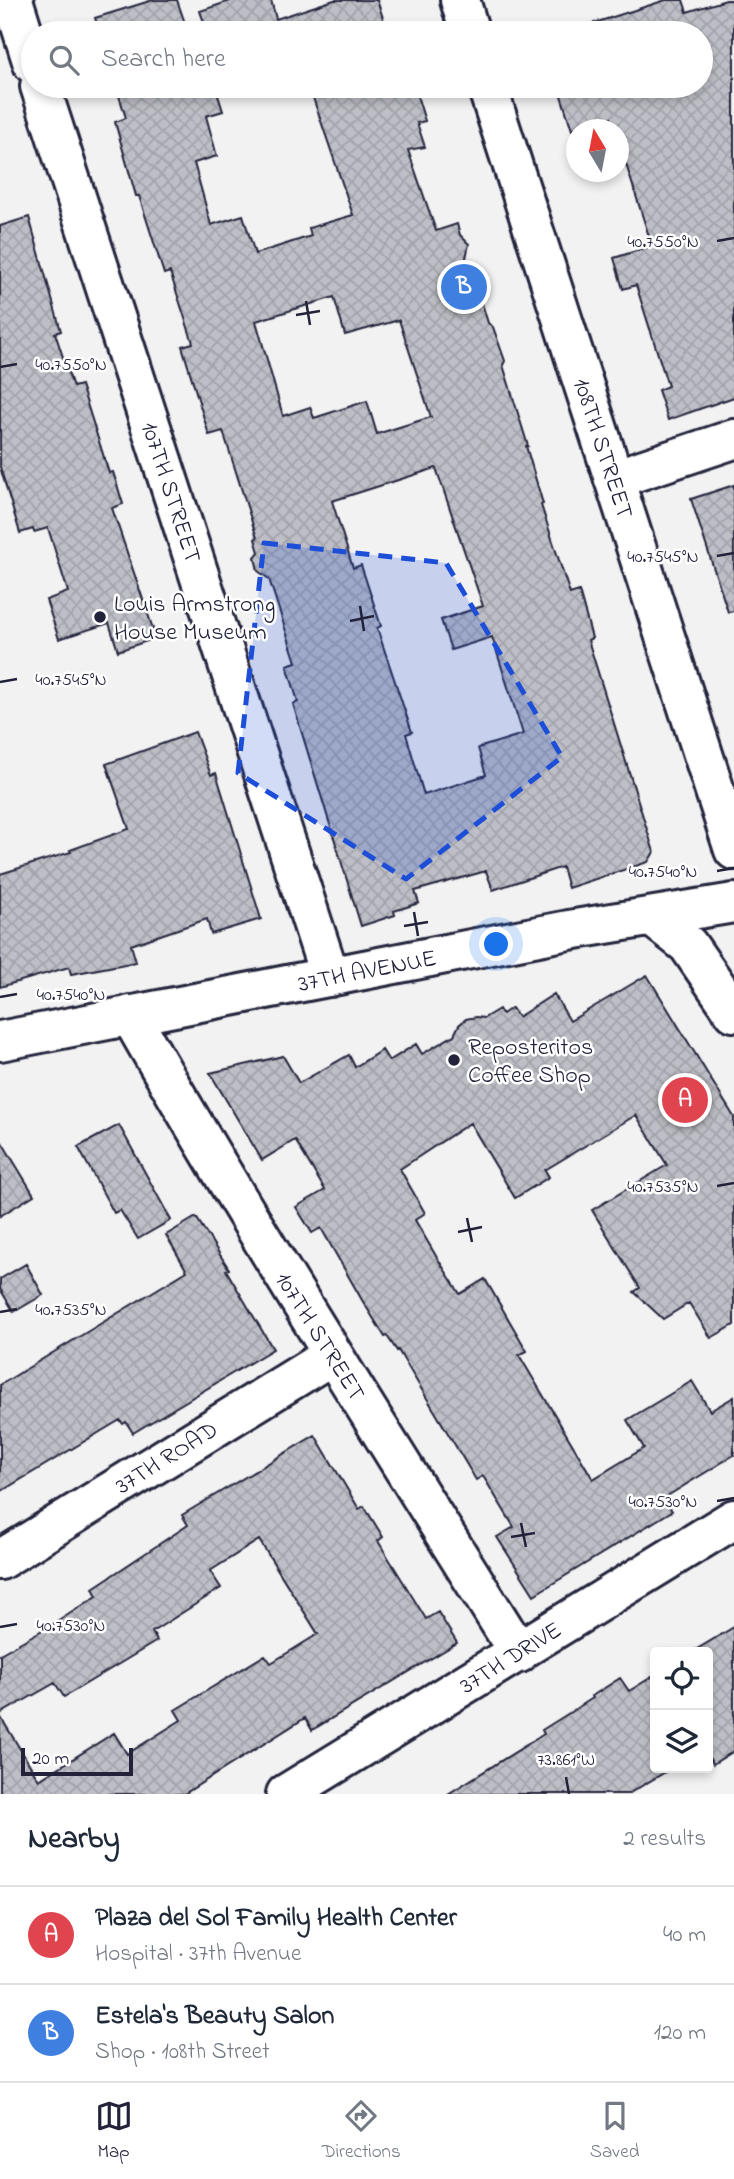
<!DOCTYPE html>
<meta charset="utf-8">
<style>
:root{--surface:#fff;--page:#f6f6f7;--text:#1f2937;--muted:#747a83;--line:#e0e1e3;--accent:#22223b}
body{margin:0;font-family:"Indie Flower",sans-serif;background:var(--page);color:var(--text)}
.controls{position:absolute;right:21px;bottom:21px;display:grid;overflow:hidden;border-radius:7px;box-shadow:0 4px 10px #0003}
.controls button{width:63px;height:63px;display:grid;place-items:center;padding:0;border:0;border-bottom:2px solid var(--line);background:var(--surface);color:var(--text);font:35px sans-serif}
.compass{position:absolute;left:566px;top:119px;width:63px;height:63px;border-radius:50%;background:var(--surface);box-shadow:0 4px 10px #0003;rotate:350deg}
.scale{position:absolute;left:21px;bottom:18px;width:112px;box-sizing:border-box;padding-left:7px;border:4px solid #22223b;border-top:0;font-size:19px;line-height:24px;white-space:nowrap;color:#22223b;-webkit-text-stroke:5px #fff;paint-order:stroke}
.you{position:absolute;left:497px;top:945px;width:24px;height:24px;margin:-18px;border:5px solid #fff;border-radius:50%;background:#1a73e8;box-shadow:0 0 0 10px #1a73e833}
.badge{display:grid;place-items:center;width:46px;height:46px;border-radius:50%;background:var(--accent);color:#fff;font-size:23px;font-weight:700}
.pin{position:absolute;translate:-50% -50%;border:4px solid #fff;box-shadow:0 2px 7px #0006}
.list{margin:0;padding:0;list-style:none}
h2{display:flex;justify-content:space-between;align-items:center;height:91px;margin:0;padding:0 28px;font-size:30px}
h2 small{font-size:23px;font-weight:400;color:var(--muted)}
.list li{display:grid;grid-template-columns:46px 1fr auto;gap:21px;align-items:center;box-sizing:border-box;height:98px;padding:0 28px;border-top:2px solid var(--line)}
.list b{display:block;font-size:26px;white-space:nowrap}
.list p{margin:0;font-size:23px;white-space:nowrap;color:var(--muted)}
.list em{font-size:23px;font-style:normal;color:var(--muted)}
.icon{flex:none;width:38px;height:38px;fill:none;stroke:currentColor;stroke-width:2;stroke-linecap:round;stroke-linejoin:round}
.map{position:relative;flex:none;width:734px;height:1794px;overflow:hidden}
.search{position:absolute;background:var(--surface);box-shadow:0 4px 10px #0003;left:21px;right:21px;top:21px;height:77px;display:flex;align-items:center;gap:18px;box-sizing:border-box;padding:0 24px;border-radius:38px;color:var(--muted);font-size:26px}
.sheet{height:287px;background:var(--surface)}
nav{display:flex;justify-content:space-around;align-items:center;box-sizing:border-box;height:98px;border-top:2px solid var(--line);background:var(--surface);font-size:19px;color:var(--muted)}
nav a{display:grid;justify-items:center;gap:4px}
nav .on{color:var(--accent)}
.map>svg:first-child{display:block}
</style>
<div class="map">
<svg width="734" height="1794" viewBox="0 0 734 1794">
<defs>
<pattern id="building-cross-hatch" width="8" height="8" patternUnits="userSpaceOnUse" patternTransform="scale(1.75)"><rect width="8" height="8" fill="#bebec6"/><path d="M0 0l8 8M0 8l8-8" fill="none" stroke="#a3a3ab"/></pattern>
</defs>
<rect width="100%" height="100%" fill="#f2f2f3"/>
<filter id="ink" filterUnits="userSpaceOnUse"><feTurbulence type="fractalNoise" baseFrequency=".0143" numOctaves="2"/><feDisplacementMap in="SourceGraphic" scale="14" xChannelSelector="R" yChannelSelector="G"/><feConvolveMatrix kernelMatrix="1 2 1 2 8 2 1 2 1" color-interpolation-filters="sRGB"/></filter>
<g filter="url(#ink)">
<path fill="url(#building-cross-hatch)" stroke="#22223b" stroke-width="2" fill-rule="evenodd" d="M153,0H177L186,26L164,33H100L95,18Z
M233,0H271L276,19L334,0H377L387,30L390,29L392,33H208L200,11Z
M666,0H683L687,12L726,0H734V397L668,420L658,390L668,386L636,285L623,289L614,258L652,246L619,142V130H614L611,118L572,130L558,86H701V33H563Z
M116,86H215L223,111L206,116L217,156L194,163L211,225L243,215L255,254L311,236L309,228L353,215L309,86H414L425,121L417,123L425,147L408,150L436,231L457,224L460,235L469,244L466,258L472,278L479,283L480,297L488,323L493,327L505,361L503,365L528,446H526L543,504L541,505L570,594L579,591L592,638L588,640L654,852L648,862L568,888L562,867L493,890L486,871L415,891L419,903L394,911L395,915L361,926L293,704L298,702L287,665L296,662L269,579L258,571L255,557L259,552L255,539L257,538L223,431L209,435L182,346L193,343L170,272L164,274L139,196H136L115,122L126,118ZM334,297L345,335L399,320L431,417L377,434L367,401L314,418L310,407L283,416L256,321ZM436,468L483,606L441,620L451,650L492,637L523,734L478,748L486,775L424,795L406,734L412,732L377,628L381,626L361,565L353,568L332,501Z
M29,217L61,331L55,333L73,387L81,385L109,473L113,472L123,504L112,508L156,638L118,651L109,623L59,639L46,600L68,592L48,528L34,532L33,529L20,533L0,467V226Z
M734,485V611L728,612L691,499Z
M195,732L211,775L216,773L261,919L211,934L207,919L131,945L136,962L71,974L69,967L0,987V874L71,852L70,850L129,829L106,764Z
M647,975L734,1117V1325L711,1338L689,1303L663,1319L634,1292L640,1288L592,1210L667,1165L636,1115L545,1170L549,1177L515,1198L470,1123L400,1169L425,1213L415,1220L436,1256L460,1294L485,1279L527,1351L519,1355L593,1479L644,1448L627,1420L692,1381L710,1411L734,1397V1455L664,1498L672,1511L534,1595L497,1537L514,1527L483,1476L476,1480L398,1350L397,1351L387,1336L385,1337L362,1300L321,1228L312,1233L296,1207L325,1190L295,1140L262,1160L210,1073L283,1056L299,1083L349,1055L355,1067L382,1050L389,1061L416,1044L422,1054L454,1035L459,1025L466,1019L476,1017L484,1018L499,1009L502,1014L512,1008L518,1017L554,994L570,1021Z
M119,1125L171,1220L138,1239L120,1210L114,1213L78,1147Z
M0,1139L34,1195L0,1216Z
M196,1217L229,1269L226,1270L273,1349L133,1433L126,1422L123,1424L120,1420L0,1492V1385L187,1271L166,1235Z
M26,1264L43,1295L14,1312L0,1289V1279Z
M315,1435L359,1509L364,1506L383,1537L378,1541L426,1619L438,1612L457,1643L312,1730L305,1718L184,1794H0V1716L39,1780L114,1733L127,1754L181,1720L175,1710L265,1655L271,1663L318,1634L259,1540L210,1571L221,1588L152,1632L157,1641L64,1697L55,1683L0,1714V1654L60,1620L97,1596L93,1588L188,1525L182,1515Z
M734,1627V1751L713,1764L708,1756V1652H692Z
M655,1675V1768H672L628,1794H448L544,1734L542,1730L593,1698L592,1696L620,1678L629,1691Z"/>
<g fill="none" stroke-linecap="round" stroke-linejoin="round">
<defs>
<path id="minor" d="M13,0L33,64
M40,86L330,977
M614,479L734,439
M130,1015C253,1231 387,1441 519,1653
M0,1041L569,930L734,903
M0,1560L332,1355
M286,1794L734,1519"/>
<path id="major" d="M460,0L470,33
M487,86L734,850
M652,917L688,945L734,1012"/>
</defs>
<use href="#minor" stroke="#22223b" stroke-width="44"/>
<use href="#major" stroke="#22223b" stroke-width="44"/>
<use href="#minor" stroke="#fff" stroke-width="38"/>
<use href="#major" stroke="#fff" stroke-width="38"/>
</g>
</g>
<path fill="#1d4ed8" fill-opacity="0.2" stroke="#1d4ed8" stroke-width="5" stroke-dasharray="14 9" stroke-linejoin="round" d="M264,543L446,563L562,757L406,879L238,773Z"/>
<path fill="none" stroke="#22223b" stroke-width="2.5" d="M717,241L734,238M306,301L310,325M296,315L320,311M0,367L17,364M717,556L734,553M360,606L364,631M350,621L374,616M0,682L17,679M717,871L734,868M414,912L418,936M404,926L428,922M0,997L17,994M717,1186L734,1183M467,1218L472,1242M458,1232L482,1227M0,1312L17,1309M717,1501L734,1498M521,1523L526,1547M511,1537L535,1533M0,1627L17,1624M566,1777L569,1794"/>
<g fill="#22223b" stroke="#fff" stroke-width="2.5">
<circle cx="100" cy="617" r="7"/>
<circle cx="454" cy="1060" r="7"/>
</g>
<g text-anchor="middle" stroke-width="5" stroke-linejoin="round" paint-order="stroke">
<g font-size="24" fill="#22223b" stroke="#fff">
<text transform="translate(604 448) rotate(72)" y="8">108TH STREET</text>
<text transform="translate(172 492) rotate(72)" y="8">107TH STREET</text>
<text transform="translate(367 970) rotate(-11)" y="8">37TH AVENUE</text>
<text transform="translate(321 1336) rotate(58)" y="8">107TH STREET</text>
<text transform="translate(166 1457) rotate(-32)" y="8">37TH ROAD</text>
<text transform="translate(510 1657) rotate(-32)" y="8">37TH DRIVE</text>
</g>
<g font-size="24" fill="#22223b" stroke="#fff" text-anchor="start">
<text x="114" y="611">Louis Armstrong<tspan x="114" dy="28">House Museum</tspan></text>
<text x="468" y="1054">Reposteritos<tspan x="468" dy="28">Coffee Shop</tspan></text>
</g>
</g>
<g font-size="18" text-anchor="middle" fill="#22223b" stroke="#fff" stroke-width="5" stroke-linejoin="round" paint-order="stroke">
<text x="663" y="247">40.7550°N</text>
<text x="71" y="370">40.7550°N</text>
<text x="663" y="562">40.7545°N</text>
<text x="71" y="685">40.7545°N</text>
<text x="663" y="877">40.7540°N</text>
<text x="71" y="1000">40.7540°N</text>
<text x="663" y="1192">40.7535°N</text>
<text x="71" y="1315">40.7535°N</text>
<text x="663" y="1507">40.7530°N</text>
<text x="71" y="1631">40.7530°N</text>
<text x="566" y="1765">73.861°W</text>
</g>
</svg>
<div class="controls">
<button><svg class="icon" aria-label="locate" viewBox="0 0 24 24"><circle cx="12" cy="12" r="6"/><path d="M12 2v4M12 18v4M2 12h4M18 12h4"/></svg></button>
<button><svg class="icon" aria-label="layers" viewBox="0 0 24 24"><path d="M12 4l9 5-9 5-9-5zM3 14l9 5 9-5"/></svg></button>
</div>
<svg class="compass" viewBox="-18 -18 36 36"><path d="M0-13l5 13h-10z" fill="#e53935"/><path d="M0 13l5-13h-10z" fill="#747a83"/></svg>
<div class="scale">20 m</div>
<div class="you"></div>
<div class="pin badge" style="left:685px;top:1100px;background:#e0444e">A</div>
<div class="pin badge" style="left:464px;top:287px;background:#3f7fe0">B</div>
<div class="search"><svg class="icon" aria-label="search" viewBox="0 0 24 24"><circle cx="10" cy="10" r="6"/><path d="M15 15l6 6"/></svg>Search here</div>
</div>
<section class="sheet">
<h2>Nearby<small>2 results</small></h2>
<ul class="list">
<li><span class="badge" style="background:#e0444e">A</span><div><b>Plaza del Sol Family Health Center</b><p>Hospital · 37th Avenue</p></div><em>40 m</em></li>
<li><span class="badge" style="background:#3f7fe0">B</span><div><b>Estela's Beauty Salon</b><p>Shop · 108th Street</p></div><em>120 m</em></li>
</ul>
</section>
<nav>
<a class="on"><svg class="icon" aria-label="map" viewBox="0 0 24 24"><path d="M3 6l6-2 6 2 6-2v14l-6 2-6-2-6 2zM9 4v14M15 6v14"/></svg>Map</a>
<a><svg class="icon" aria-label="directions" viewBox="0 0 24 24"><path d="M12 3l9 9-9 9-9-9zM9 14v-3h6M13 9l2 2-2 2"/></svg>Directions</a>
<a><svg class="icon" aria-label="saved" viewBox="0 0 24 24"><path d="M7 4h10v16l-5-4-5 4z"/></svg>Saved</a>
</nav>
